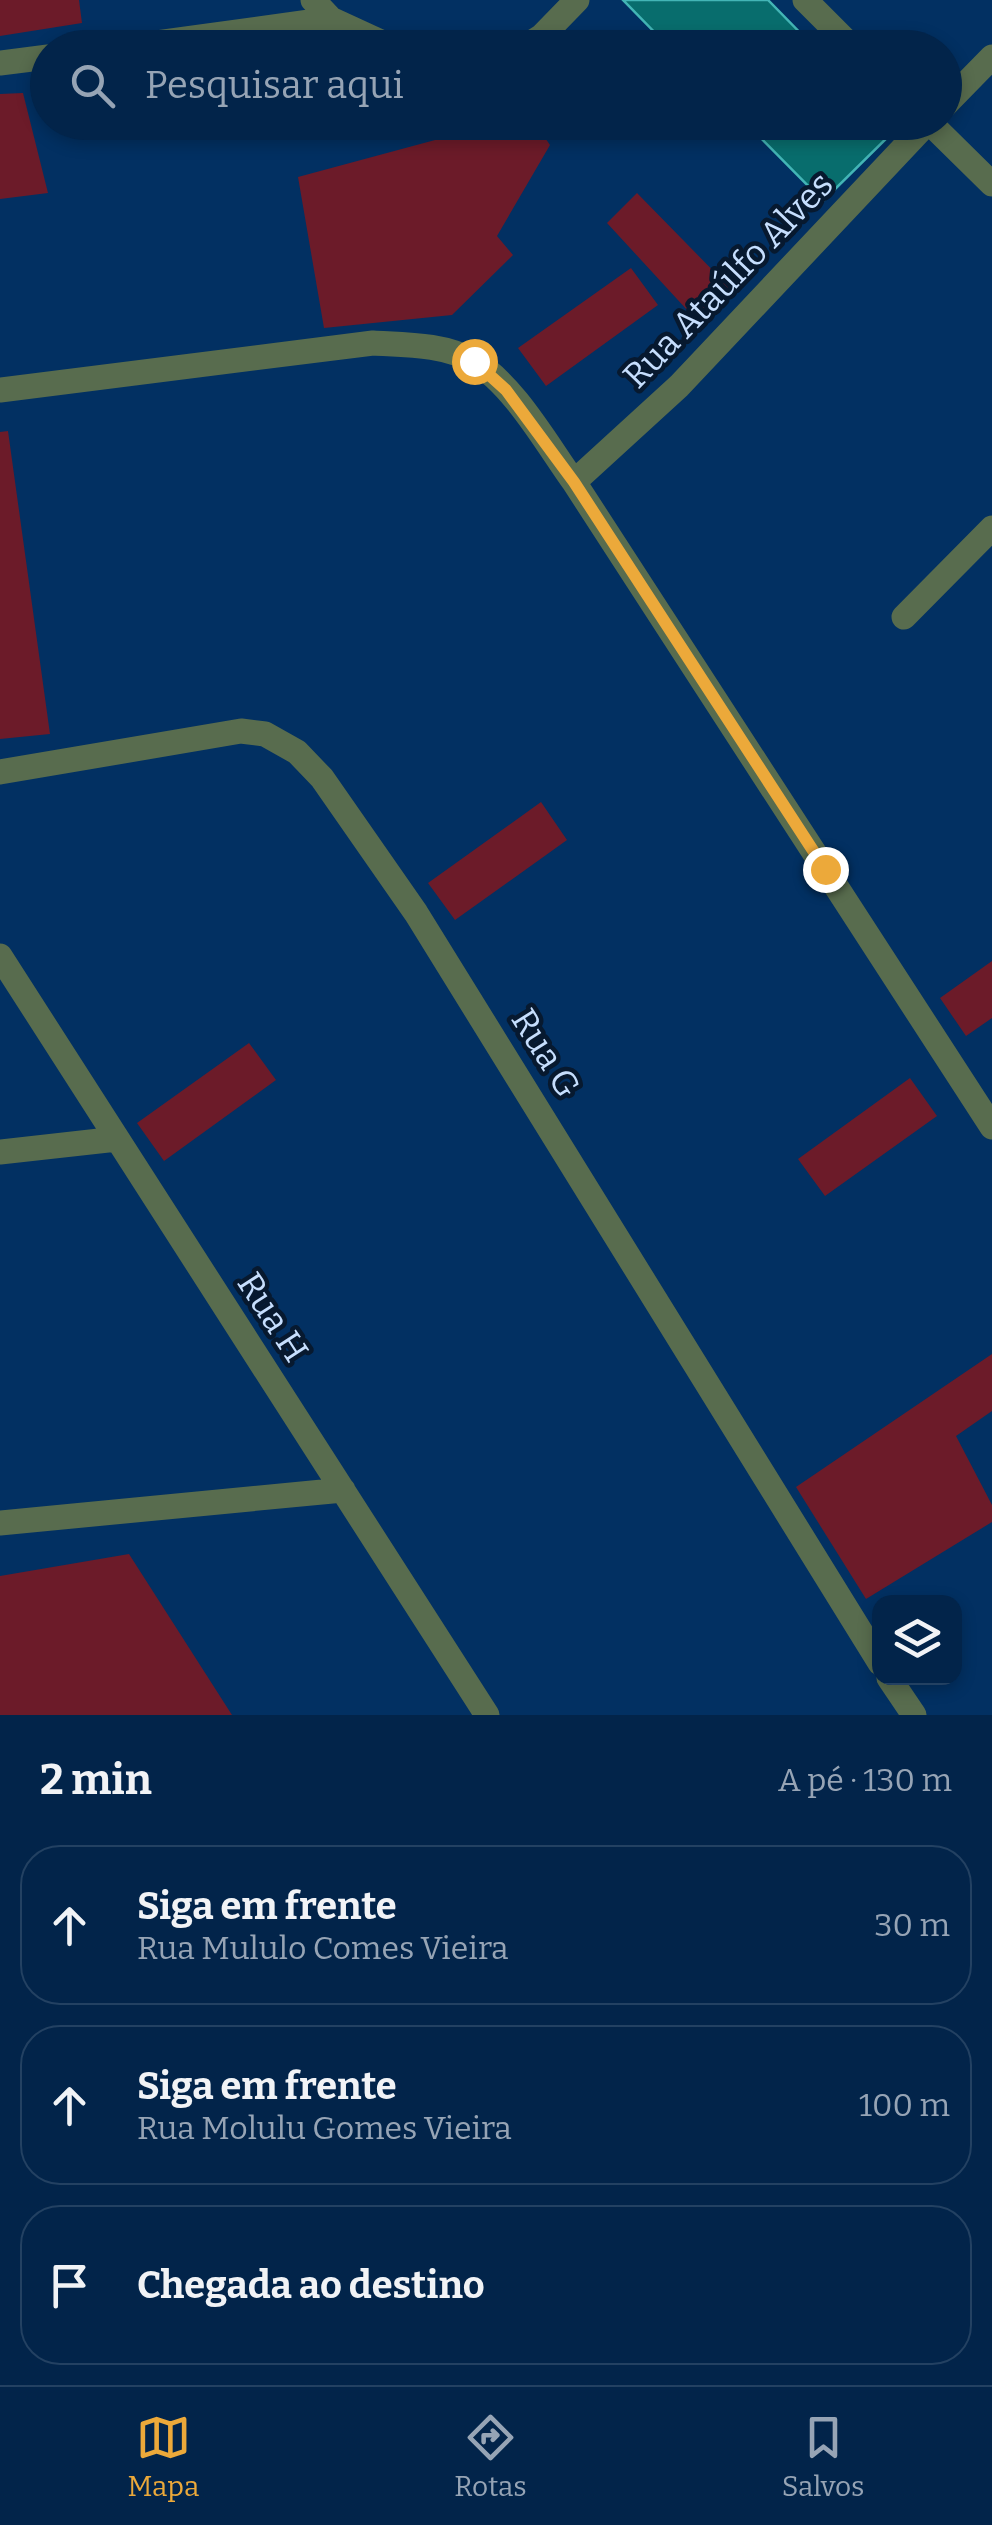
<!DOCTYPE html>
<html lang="pt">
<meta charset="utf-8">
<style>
:root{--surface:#02244a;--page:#0c2c51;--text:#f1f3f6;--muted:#96a4b5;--line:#234162;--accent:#eca93a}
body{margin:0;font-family:Bitter,serif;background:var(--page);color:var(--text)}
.controls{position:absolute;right:30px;bottom:30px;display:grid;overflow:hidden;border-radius:20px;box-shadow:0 5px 15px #0003}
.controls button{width:90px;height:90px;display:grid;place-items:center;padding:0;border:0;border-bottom:2px solid var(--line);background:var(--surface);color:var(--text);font:50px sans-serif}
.stop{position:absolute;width:30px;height:30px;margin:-22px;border:8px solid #eca93a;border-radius:50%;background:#fff}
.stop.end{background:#eca93a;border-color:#fff;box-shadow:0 2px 10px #0008}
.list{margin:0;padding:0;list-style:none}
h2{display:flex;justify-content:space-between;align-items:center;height:130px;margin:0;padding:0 40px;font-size:42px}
h2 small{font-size:32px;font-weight:400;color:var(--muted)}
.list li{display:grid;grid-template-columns:65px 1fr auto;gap:30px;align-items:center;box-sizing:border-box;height:160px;margin:0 20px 20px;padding:0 20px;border:2px solid var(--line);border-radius:40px}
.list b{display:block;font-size:38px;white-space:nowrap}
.list p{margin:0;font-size:32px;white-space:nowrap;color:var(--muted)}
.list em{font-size:32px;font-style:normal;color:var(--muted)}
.icon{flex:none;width:55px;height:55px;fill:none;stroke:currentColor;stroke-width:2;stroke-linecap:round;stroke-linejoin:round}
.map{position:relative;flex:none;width:992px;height:1715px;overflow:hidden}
.search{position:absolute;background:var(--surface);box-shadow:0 5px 15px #0003;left:30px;right:30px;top:30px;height:110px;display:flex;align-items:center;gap:25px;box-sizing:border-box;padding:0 35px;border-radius:55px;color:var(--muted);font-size:38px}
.sheet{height:670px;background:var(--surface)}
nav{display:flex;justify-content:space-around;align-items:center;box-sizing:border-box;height:140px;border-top:2px solid var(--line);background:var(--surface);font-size:28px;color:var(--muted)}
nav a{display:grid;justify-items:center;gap:5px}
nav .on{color:var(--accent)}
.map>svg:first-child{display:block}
</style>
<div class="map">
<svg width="992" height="1715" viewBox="0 0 992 1715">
<rect width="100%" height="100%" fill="#023062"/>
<path fill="#6c1b29" d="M0,0H79L82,23L0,36Z
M23,93L48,193L0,199V94Z
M498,123H535L550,145L497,236L513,255L452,315L324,328L298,177Z
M637,193L733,291L700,324L607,223Z
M631,268L658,305L546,386L518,348Z
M8,431L50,734L0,739V432Z
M541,802L567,840L455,920L428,883Z
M992,961V1018L966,1036L940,998Z
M249,1043L276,1080L164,1161L137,1123Z
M910,1078L937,1116L825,1196L798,1159Z
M992,1354V1411L956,1436L992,1505V1522L866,1599L796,1487Z
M129,1554L232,1715H0V1576Z"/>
<path fill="#086d6d" stroke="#43b5b6" stroke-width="2.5" d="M623,0H768L815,48H670Z
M745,122H889L896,129L823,201Z"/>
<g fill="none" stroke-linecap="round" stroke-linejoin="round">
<path stroke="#586c4e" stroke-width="25" d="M313,0L331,19L394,48
M805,0L853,48
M120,48L331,19
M523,48L542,36L577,0
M0,63L48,57
M944,106L992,57
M929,122L992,184
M0,390L373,343C406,345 443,344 473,361C512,382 548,446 574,482L992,1127
M574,482L679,386L928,122
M904,617L992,528
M0,772L241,731L265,734L297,752L322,778L416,913L880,1663
M0,956L487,1715
M0,1152L117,1139
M0,1523L343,1490
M889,1678L914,1715"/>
</g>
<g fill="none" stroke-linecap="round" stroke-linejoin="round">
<path stroke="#eca93a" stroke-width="12" d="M474,361L506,390L574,482L825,869"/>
</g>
<g text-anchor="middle" stroke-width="9" stroke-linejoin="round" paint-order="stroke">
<g font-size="35" fill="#c6defd" stroke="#07192f">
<text transform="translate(728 280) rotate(-46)" y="12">Rua Ataúlfo Alves</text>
<text transform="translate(546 1053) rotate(58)" y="12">Rua G</text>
<text transform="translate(273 1317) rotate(57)" y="12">Rua H</text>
</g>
</g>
</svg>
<div class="controls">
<button><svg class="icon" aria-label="layers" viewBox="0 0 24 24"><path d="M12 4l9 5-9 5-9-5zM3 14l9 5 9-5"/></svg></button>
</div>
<div class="stop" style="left:474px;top:361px"></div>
<div class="stop end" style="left:825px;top:869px"></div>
<div class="search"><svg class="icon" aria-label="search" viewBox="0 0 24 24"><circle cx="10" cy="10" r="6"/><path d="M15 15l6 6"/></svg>Pesquisar aqui</div>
</div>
<section class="sheet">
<h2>2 min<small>A pé · 130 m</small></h2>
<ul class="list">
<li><svg class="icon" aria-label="ahead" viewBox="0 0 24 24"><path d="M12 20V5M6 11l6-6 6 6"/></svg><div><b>Siga em frente</b><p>Rua Mululo Comes Vieira</p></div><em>30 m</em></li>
<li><svg class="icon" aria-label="ahead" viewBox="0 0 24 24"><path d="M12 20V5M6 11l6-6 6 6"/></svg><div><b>Siga em frente</b><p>Rua Molulu Gomes Vieira</p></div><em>100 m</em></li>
<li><svg class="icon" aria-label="arrive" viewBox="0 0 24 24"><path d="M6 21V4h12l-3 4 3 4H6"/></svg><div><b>Chegada ao destino</b></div></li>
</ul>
</section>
<nav>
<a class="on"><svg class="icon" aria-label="map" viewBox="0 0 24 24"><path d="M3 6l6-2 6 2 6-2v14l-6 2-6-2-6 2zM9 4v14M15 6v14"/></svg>Mapa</a>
<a><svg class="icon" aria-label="directions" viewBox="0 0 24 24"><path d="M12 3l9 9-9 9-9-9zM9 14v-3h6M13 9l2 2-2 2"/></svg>Rotas</a>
<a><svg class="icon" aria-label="saved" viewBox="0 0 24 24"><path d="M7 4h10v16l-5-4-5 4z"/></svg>Salvos</a>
</nav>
